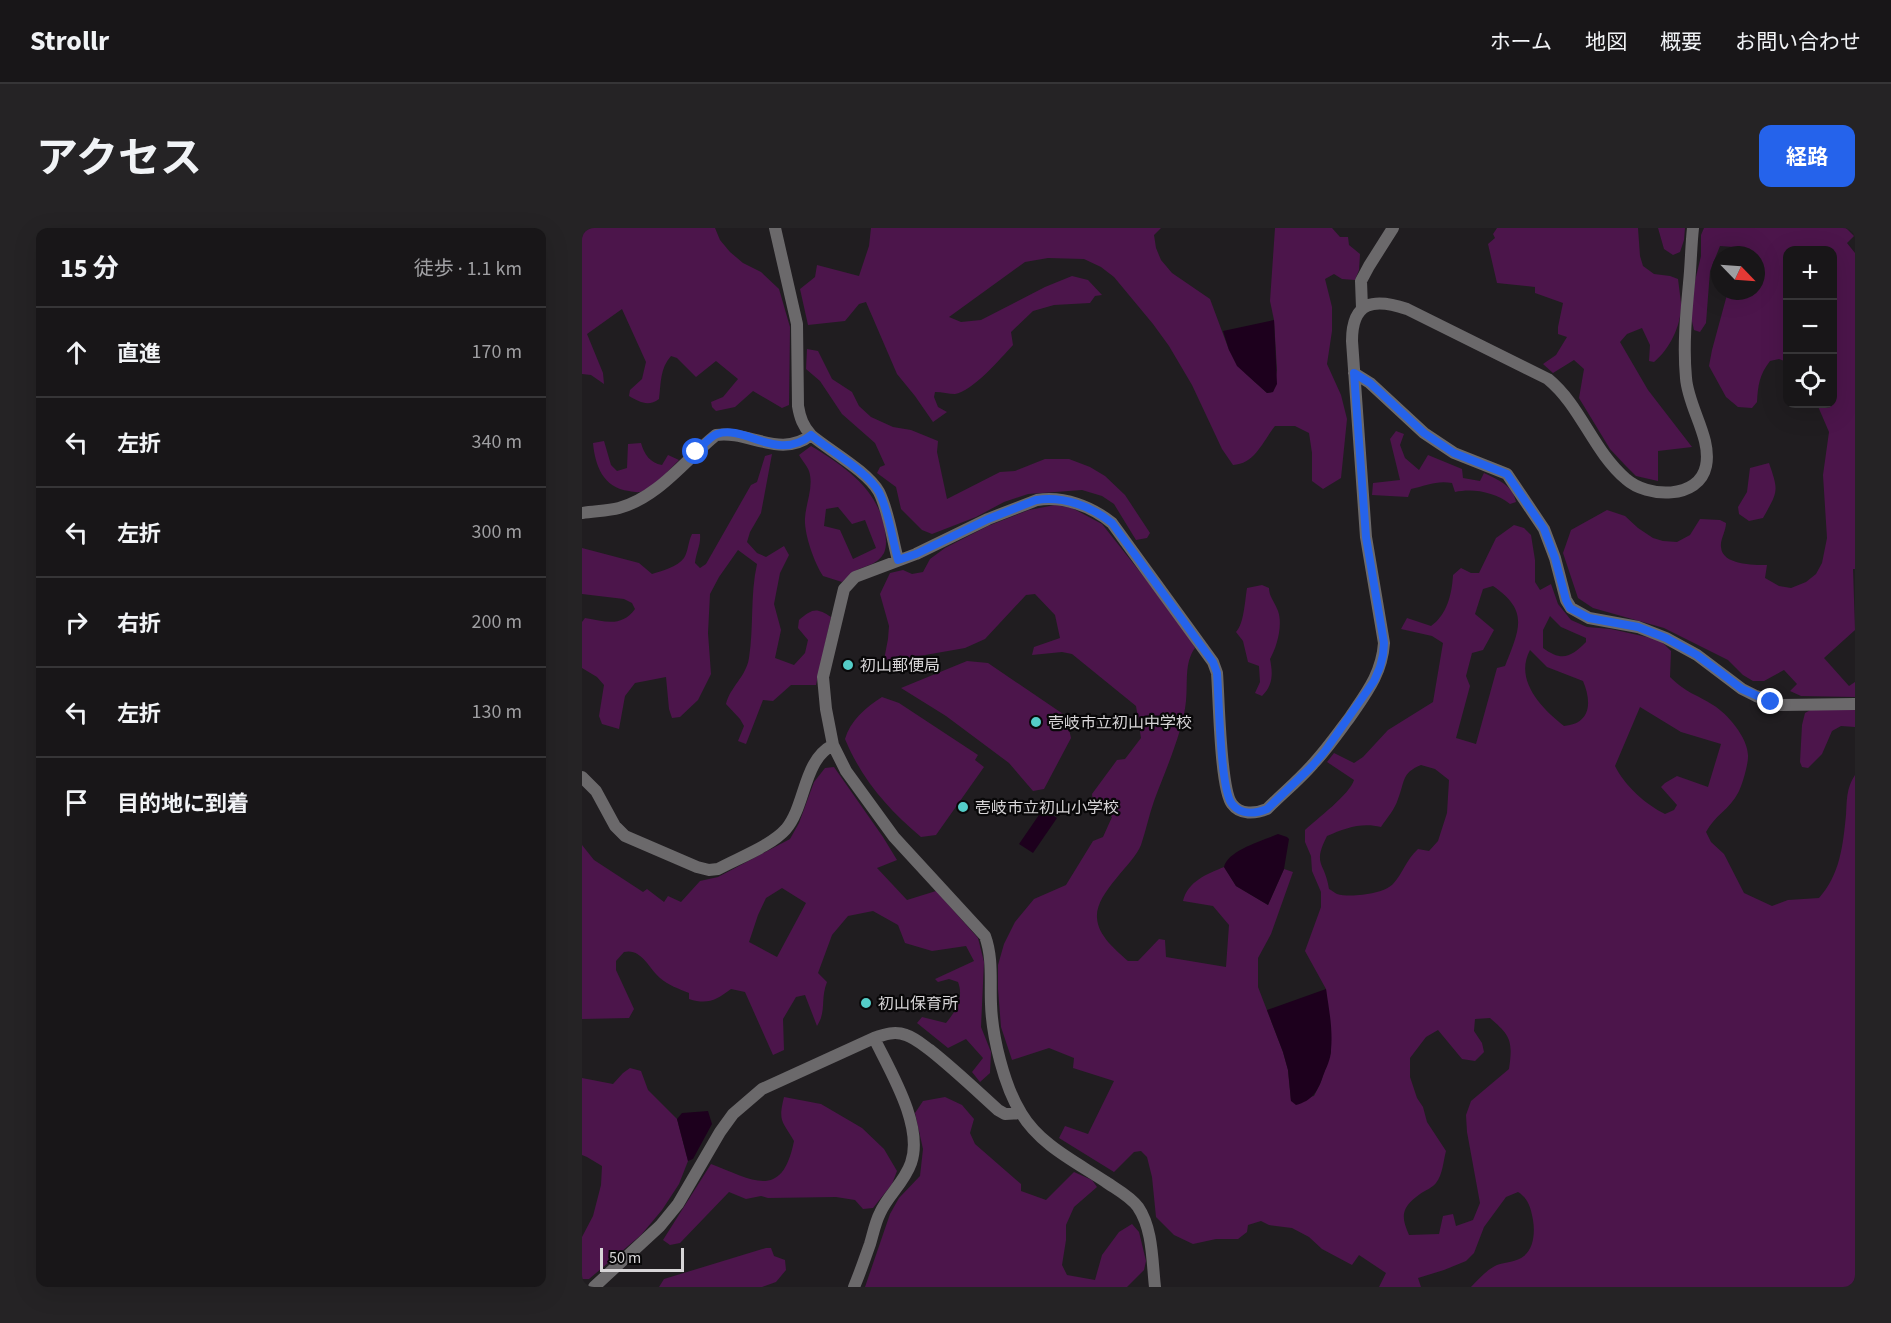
<!DOCTYPE html>
<html lang="ja">
<meta charset="utf-8">
<style>
:root{--surface:#181618;--page:#252325;--text:#f1f3f6;--muted:#9f9fa2;--line:#363537;--accent:#2563eb}
body{margin:0;font-family:"Source Sans 3","Noto Sans JP",sans-serif;background:var(--page);color:var(--text)}
.controls{position:absolute;right:18px;top:18px;display:grid;overflow:hidden;border-radius:12px;box-shadow:0 6px 24px #0002}
.controls button{width:54px;height:54px;display:grid;place-items:center;padding:0;border:0;border-bottom:2px solid var(--line);background:var(--surface);color:var(--text);font:30px sans-serif}
.compass{position:absolute;left:1129px;top:18px;width:54px;height:54px;border-radius:50%;background:var(--surface);box-shadow:0 6px 24px #0002;rotate:115deg}
.scale{position:absolute;left:18px;bottom:15px;width:84px;box-sizing:border-box;padding-left:6px;border:3px solid #d7d5d7;border-top:0;font-size:16px;line-height:21px;white-space:nowrap;color:#d7d5d7;-webkit-text-stroke:4px #090809;paint-order:stroke}
.stop{position:absolute;width:18px;height:18px;margin:-14px;border:4px solid #2563eb;border-radius:50%;background:#fff}
.stop.end{background:#2563eb;border-color:#fff;box-shadow:0 2px 6px #0008}
.list{margin:0;padding:0;list-style:none}
h2{display:flex;justify-content:space-between;align-items:center;height:78px;margin:0;padding:0 24px;font-size:26px}
h2 small{font-size:20px;font-weight:400;color:var(--muted)}
.list li{display:grid;grid-template-columns:39px 1fr auto;gap:18px;align-items:center;box-sizing:border-box;height:90px;padding:0 24px;border-top:2px solid var(--line)}
.list b{display:block;font-size:22px;white-space:nowrap}
.list em{font-size:20px;font-style:normal;color:var(--muted)}
.icon{flex:none;width:33px;height:33px;fill:none;stroke:currentColor;stroke-width:2;stroke-linecap:round;stroke-linejoin:round}
.map{position:relative;flex:none;width:1273px;height:1059px;overflow:hidden;border-radius:12px}
header{display:flex;align-items:center;gap:36px;box-sizing:border-box;height:84px;padding:0 30px;background:var(--surface);border-bottom:2px solid var(--line)}
header strong{font-size:28px}
nav{display:flex;gap:33px;margin-inline-start:auto;font-size:21px}
.intro{display:flex;align-items:center;justify-content:space-between;box-sizing:border-box;height:144px;padding:0 36px}
h1{margin:0;font-size:42px}
.button{padding:15px 27px;border-radius:12px;background:var(--accent);color:#fff;font-size:21px;font-weight:700}
main{display:flex;gap:36px;padding:0 36px}
aside{flex:1;background:var(--surface);border-radius:12px;box-shadow:0 6px 24px #0002}
.map>svg:first-child{display:block}
</style>
<header>
<strong>Strollr</strong>
<nav><a>ホーム</a><a>地図</a><a>概要</a><a>お問い合わせ</a></nav>
</header>
<div class="intro"><h1>アクセス</h1><a class="button">経路</a></div>
<main>
<aside>
<h2>15 分<small>徒歩 · 1.1 km</small></h2>
<ul class="list">
<li><svg class="icon" aria-label="ahead" viewBox="0 0 24 24"><path d="M12 20V5M6 11l6-6 6 6"/></svg><div><b>直進</b></div><em>170 m</em></li>
<li><svg class="icon" aria-label="left" viewBox="0 0 24 24"><path d="M17 20v-9H6M10 6l-5 5 5 5"/></svg><div><b>左折</b></div><em>340 m</em></li>
<li><svg class="icon" aria-label="left" viewBox="0 0 24 24"><path d="M17 20v-9H6M10 6l-5 5 5 5"/></svg><div><b>左折</b></div><em>300 m</em></li>
<li><svg class="icon" aria-label="right" viewBox="0 0 24 24"><path d="M7 20v-9h11M14 6l5 5-5 5"/></svg><div><b>右折</b></div><em>200 m</em></li>
<li><svg class="icon" aria-label="left" viewBox="0 0 24 24"><path d="M17 20v-9H6M10 6l-5 5 5 5"/></svg><div><b>左折</b></div><em>130 m</em></li>
<li><svg class="icon" aria-label="arrive" viewBox="0 0 24 24"><path d="M6 21V4h12l-3 4 3 4H6"/></svg><div><b>目的地に到着</b></div></li>
</ul>
</aside>
<div class="map">
<svg width="1273" height="1059" viewBox="0 0 1273 1059">
<rect width="100%" height="100%" fill="#201d20"/>
<path fill="#4c154b" fill-rule="evenodd" d="M0,0H133L138,12L148,24L161,35L179,44L197,61L208,99L207,177L200,180L171,163L153,179L134,183L130,179L129,174L141,169L156,151L134,133L114,149L95,130L89,128C78,140 79,155 77,171C66,179 58,174 47,168L48,162L60,151L64,134L40,81L5,106L21,145L22,156L9,147L0,146Z
M289,0H579L572,7L574,20L579,32L590,45L628,71L647,122L664,146L685,165L691,164L695,142L692,92L688,73L693,0H750L758,9H766L767,17L778,26L777,42L773,52L760,51L752,46L743,51L750,79V103L745,136L759,167L765,191L759,250L741,261L730,253V225L727,205L713,198H693C681,213 673,236 651,237L640,221L610,157L587,118L571,96L532,49L519,39L502,31L466,30L443,34L367,89L379,94L399,92L463,59L490,48L506,52L520,67L513,68L508,75L472,77L451,83L429,104L431,117C419,130 390,164 373,166C367,166 360,164 353,164L352,169L356,179L365,184L351,194L333,168L315,146L284,74L277,76L263,93L226,97L218,61L233,49L235,37L277,48L287,18Z
M915,0H1056L1058,28L1061,38L1072,46L1088,48L1096,51C1097,59 1098,67 1099,75C1100,96 1088,121 1072,134L1067,133L1068,117L1060,100L1045,106L1038,114L1066,162L1110,219L1076,223V253L1054,248L1043,237L1028,221L997,170L1002,141L992,132L971,145L961,136L974,127L985,109L976,106V99L981,75L953,65V59L915,55L906,16L913,10L911,6Z
M1076,0H1103L1102,12L1098,24L1091,27L1082,21Z
M1122,0H1264L1272,8L1265,15L1273,25V341H1271L1273,402L1242,430L1267,458L1273,454V469L1219,468L1208,463L1215,456L1202,442L1182,453H1171L1161,447L1146,432L1082,400L1011,380L996,370L981,325L989,302L1025,282L1043,288L1056,300L1071,310L1081,313L1095,314L1108,307L1118,291L1138,292L1144,295C1144,303 1138,312 1139,319C1140,337 1171,337 1185,337L1183,350L1197,358L1209,360L1224,354L1234,346L1240,335L1245,310L1241,247L1247,204L1235,176H1250V22H1206L1205,134L1197,131L1188,133C1177,147 1176,158 1175,174L1170,180L1156,179L1144,169L1127,138L1130,122L1146,63H1174V27H1155L1152,19L1138,18L1128,43L1124,95L1118,104L1112,102L1109,89L1113,53L1119,28V7Z
M225,121L236,123L250,151L270,164L277,178L289,189L311,199L329,202L356,213L355,224L365,271L418,244L433,243L463,231H487L508,239L523,248L543,267L568,305L565,310L554,312L532,276L520,268L500,262L446,266L422,274L394,289L350,306L340,302L319,281L314,259L295,245L298,239L303,237L293,215L260,186L238,153L224,141Z
M814,203L822,206L818,217L823,230L837,242L846,227L880,241L881,250L898,253L902,245C916,252 931,257 934,274L928,276C913,264 891,260 873,264L870,255C855,252 843,258 829,261L826,269L790,267L791,255L818,252L808,211Z
M22,213L29,237L35,243L45,240L46,216L59,215C62,226 68,235 80,237L86,227L97,232C86,243 75,256 61,263C57,265 52,264 47,263C21,260 13,237 11,215Z
M229,218C262,238 297,261 303,303C304,310 305,318 302,325C295,337 285,337 275,342C269,345 265,350 260,354L241,348C232,334 222,306 223,290C224,274 232,259 227,243C225,238 220,232 217,227ZM256,279L270,296L283,292L294,320L271,331L258,302L242,298L244,281Z
M190,226L179,285L168,304L165,314L175,325L184,329L202,318L207,327L198,345L192,376L199,402L193,430L212,437L223,425L226,412L216,400L217,392C230,381 234,379 249,389L234,457H209L191,473L181,472L164,516L156,513L162,498L158,491L144,476C148,459 164,449 167,430C172,399 168,367 175,336L156,322L137,349L128,366L126,405L129,446L116,472L98,489L90,490L87,481L84,449L53,455L43,468L37,501L20,496L17,488L22,457L15,449L0,440V394L3,390C23,393 39,400 53,381L50,375L42,371L0,366V320L57,335L70,346C80,343 95,339 102,330C106,324 106,314 110,306H118C119,317 114,324 113,335L118,340L124,336L169,257L175,254L183,228Z
M1187,235C1197,264 1196,263 1181,290L1167,293L1157,286L1156,279L1165,264L1168,240Z
M473,277L490,280L520,296L600,397L613,420C602,435 606,455 604,473C601,504 583,543 572,573C567,587 564,602 559,617C551,637 513,665 515,690C516,708 534,722 546,733H556L577,711L583,712L584,729L644,739L647,697L631,678L601,673C606,653 625,646 642,639L654,658L686,677L702,641L711,644L689,706L676,730V759L701,824L706,842L709,873L732,868L738,856L749,824L744,761L723,723L739,679V664L730,643L729,628L723,614V602C735,591 768,566 772,552L745,534L752,525L772,535L781,529L806,502L851,474L861,415L850,408L819,401L825,390L849,398C865,387 870,366 871,347L879,340L889,345H897L914,310L932,297L942,300L949,307L953,332V354L958,362L969,356L976,376L989,392L1005,399L1029,401L1078,412L1089,423L1088,449C1104,465 1114,466 1131,477C1146,486 1167,511 1166,529C1166,537 1160,558 1156,565C1148,581 1132,588 1124,604L1129,614L1142,626L1162,665L1190,678L1206,672L1237,670C1258,647 1261,617 1264,587C1265,572 1264,561 1273,547V1059H889C897,1051 904,1042 915,1037C923,1034 935,1034 942,1028C952,1020 953,1004 951,992C949,980 946,970 936,964L924,969L902,999L892,1025L884,1033L862,1042L836,1050L839,1059H797L804,1045L777,1027L770,1037L740,1021L727,1009L710,1000L687,997L679,993L666,997L665,1004L656,1011H634L611,1016L592,1007L574,989L570,949L565,929L559,923L552,924L532,944L477,910L483,898L506,906L532,853L491,840L492,830L467,820L430,832L419,799L416,761V737L422,716L433,694L452,671L484,657L511,613L521,609L530,589L511,574L510,566L535,532L543,531L559,510L554,478L490,426L480,424L450,427L452,419L478,410L473,387L453,366L444,367L403,411L383,420L309,433L302,432L306,411L307,398L298,366L308,345L321,342L330,346L341,344L348,331L363,320L406,298L447,282ZM911,358C948,383 937,402 923,438L915,440L894,516L874,510L888,458L884,448L890,425L901,422L912,402L893,386L901,361ZM968,388L979,399L1004,410V414C989,429 980,434 961,420V402ZM948,422L965,439L1001,453C1010,474 1009,496 982,498C959,480 932,452 948,422ZM1058,479L1099,504L1139,516L1126,559L1095,548L1083,555L1079,559L1095,577L1092,582L1083,586C1063,576 1043,558 1033,538ZM839,537L853,541L867,552L865,585L856,613L847,623L836,621C824,632 821,645 811,656C802,666 768,670 755,666C753,665 749,662 747,661C743,633 730,638 745,608C763,600 780,594 799,599C805,590 813,581 816,571C823,554 819,545 839,537ZM908,790C929,808 931,813 927,841L889,873L884,887L885,904L898,975L891,992L874,998L871,986L861,988L857,1006L827,1007C818,987 820,979 838,966C844,962 850,960 854,955C861,946 861,934 864,923L845,894L841,879L835,870L828,849V830L844,809L856,802L880,831L893,833L902,824L900,815L892,803L893,791Z
M680,357L687,360C687,369 693,374 696,383C701,397 695,419 688,431C691,446 691,457 680,468L673,465L678,454L677,438L666,434L661,413L654,404C662,396 663,372 665,360Z
M385,433L406,435L484,488L489,510L462,561L451,563L427,535L364,488L319,460Z
M300,469L317,475L396,527L393,532L402,539L354,607L339,609C306,581 280,552 263,511C268,493 284,479 300,469Z
M1232,480L1273,481V499L1259,498L1250,503L1240,526L1226,540L1220,539L1218,534L1220,497L1223,485Z
M252,539L301,609L315,632L295,640L325,672L354,663L396,710L402,734L399,799L409,824L408,845L398,854L390,844L401,830L384,811L366,820L335,795L340,789L364,795C374,783 382,770 376,754L367,751L356,754L353,751L392,733L384,718L350,723L323,715L316,697L291,683L266,688L250,707L236,745L245,754C238,772 245,782 235,798L223,767L214,769L201,791L202,822L191,827L163,764L149,761C134,772 126,777 107,771V765C97,761 86,757 78,750C66,739 59,720 42,724L34,733V742L52,781L47,790L0,791V617L12,632L61,664L65,661L82,674L86,668L99,674L118,653L136,649L208,611L217,595L232,554L243,540ZM200,660L224,675L195,729L167,714L176,687L184,670Z
M48,840L59,843L66,862L95,891L106,933L97,956L80,982L59,1007L7,1051H0V1009L11,988L19,957L20,938L5,929L0,927V850L31,856L41,845Z
M202,869L239,876L280,900L302,921L315,943L310,956L291,980L281,981L273,972L254,969L186,970L179,968L164,971L147,964L98,1015L88,1017L81,1012L129,936C171,952 200,973 212,913C200,892 196,894 202,869Z
M363,869L380,877L392,891L388,905L393,916L439,956V963L464,972L492,944L510,952L515,959L492,979L484,997V1012L480,1037L485,1047L513,1052L520,1027L537,1004L550,996L557,1004L564,1033L562,1042L545,1059H283L308,986L317,970L338,948L341,921L333,885L341,873Z
M184,1020H189L192,1028L203,1032L204,1042L194,1054L180,1059H77L82,1051Z"/>
<path fill="#1d001d" d="M692,92L695,156L691,164L685,165L655,138L647,122L641,103Z
M461,581L475,590L451,625L437,616Z
M696,606L705,609L707,611L702,641L686,677L654,658L642,639C646,622 680,613 696,606Z
M744,761C747,781 751,801 749,822C749,831 744,840 741,848C736,863 730,873 714,877L709,873L706,842L701,824L685,782Z
M126,883L130,896L111,931L106,933L95,891L100,885Z"/>
<g fill="none" stroke-linecap="round" stroke-linejoin="round">
<path stroke="#6b696b" stroke-width="12" d="M193,0L215,96L216,178C218,190 221,198 229,207C248,223 285,243 297,264C307,284 310,310 316,332
M780,80L779,53L787,38L811,0
M772,145L788,155L842,205L872,225L925,246L962,301L973,330L984,372L989,380L1007,390L1056,399L1084,410L1115,427L1160,461L1174,468L1199,477L1273,476
M0,285C12,283 26,283 37,280C77,269 104,231 134,207C166,202 199,231 229,207
M0,549L14,563L33,598L43,608L115,639L127,642L136,641C156,630 189,618 204,601C224,577 221,532 251,517
M12,1059L78,998L96,976L138,904L151,886L180,861L292,810C303,806 313,803 324,807C333,810 341,817 348,822C372,841 394,862 416,882L423,886L438,885
M272,1059C278,1045 283,1030 288,1016C291,1006 293,995 298,985C306,967 322,955 329,935C342,898 308,843 292,810
M573,1059C570,1033 571,1001 556,979C548,968 534,961 524,954C494,934 458,917 439,885C422,858 410,808 409,776C408,752 411,730 403,708L312,609L264,543L251,517L244,481L241,449L262,361L273,349L334,326L406,291L455,272C482,268 509,278 530,295L631,434L635,445C637,469 638,561 650,576C658,587 673,586 685,581C700,566 717,552 731,536C745,521 756,505 768,489C785,464 800,445 802,415L784,309L770,113C770,73 792,70 825,81L966,151C999,178 1011,223 1044,251C1065,270 1117,272 1124,238C1130,210 1106,179 1104,150C1101,118 1104,87 1107,55C1109,36 1109,18 1111,0"/>
</g>
<g fill="none" stroke-linecap="round" stroke-linejoin="round">
<path stroke="#2563eb" stroke-width="8" d="M114,224C120,219 127,209 135,206C163,196 195,235 229,207C248,223 285,243 297,264C307,284 310,310 316,332L334,326L406,291L454,272C482,268 509,278 530,295L631,434L635,445C637,469 638,561 650,576C659,587 673,586 685,581L730,538L743,523L792,453L798,439L801,427L802,415L784,309L772,145L788,155L842,205L872,225L925,246L962,301L973,330L984,372L988,380L1007,390L1056,399L1084,410L1115,427L1160,461L1189,474"/>
</g>
<g fill="#54cdc8" stroke="#090809" stroke-width="2">
<circle cx="266" cy="437" r="6"/>
<circle cx="454" cy="494" r="6"/>
<circle cx="381" cy="579" r="6"/>
<circle cx="284" cy="775" r="6"/>
</g>
<g text-anchor="middle" stroke-width="4.5" stroke-linejoin="round" paint-order="stroke">
<g font-size="16" fill="#d7d5d7" stroke="#090809" text-anchor="start">
<text x="278" y="443">初山郵便局</text>
<text x="466" y="500">壱岐市立初山中学校</text>
<text x="393" y="585">壱岐市立初山小学校</text>
<text x="296" y="781">初山保育所</text>
</g>
</g>
</svg>
<div class="controls">
<button>+</button>
<button>−</button>
<button><svg class="icon" aria-label="locate" viewBox="0 0 24 24"><circle cx="12" cy="12" r="6"/><path d="M12 2v4M12 18v4M2 12h4M18 12h4"/></svg></button>
</div>
<svg class="compass" viewBox="-18 -18 36 36"><path d="M0-13l5 13h-10z" fill="#e53935"/><path d="M0 13l5-13h-10z" fill="#9f9fa2"/></svg>
<div class="scale">50 m</div>
<div class="stop" style="left:114px;top:224px"></div>
<div class="stop end" style="left:1189px;top:474px"></div>
</div>
</main>
